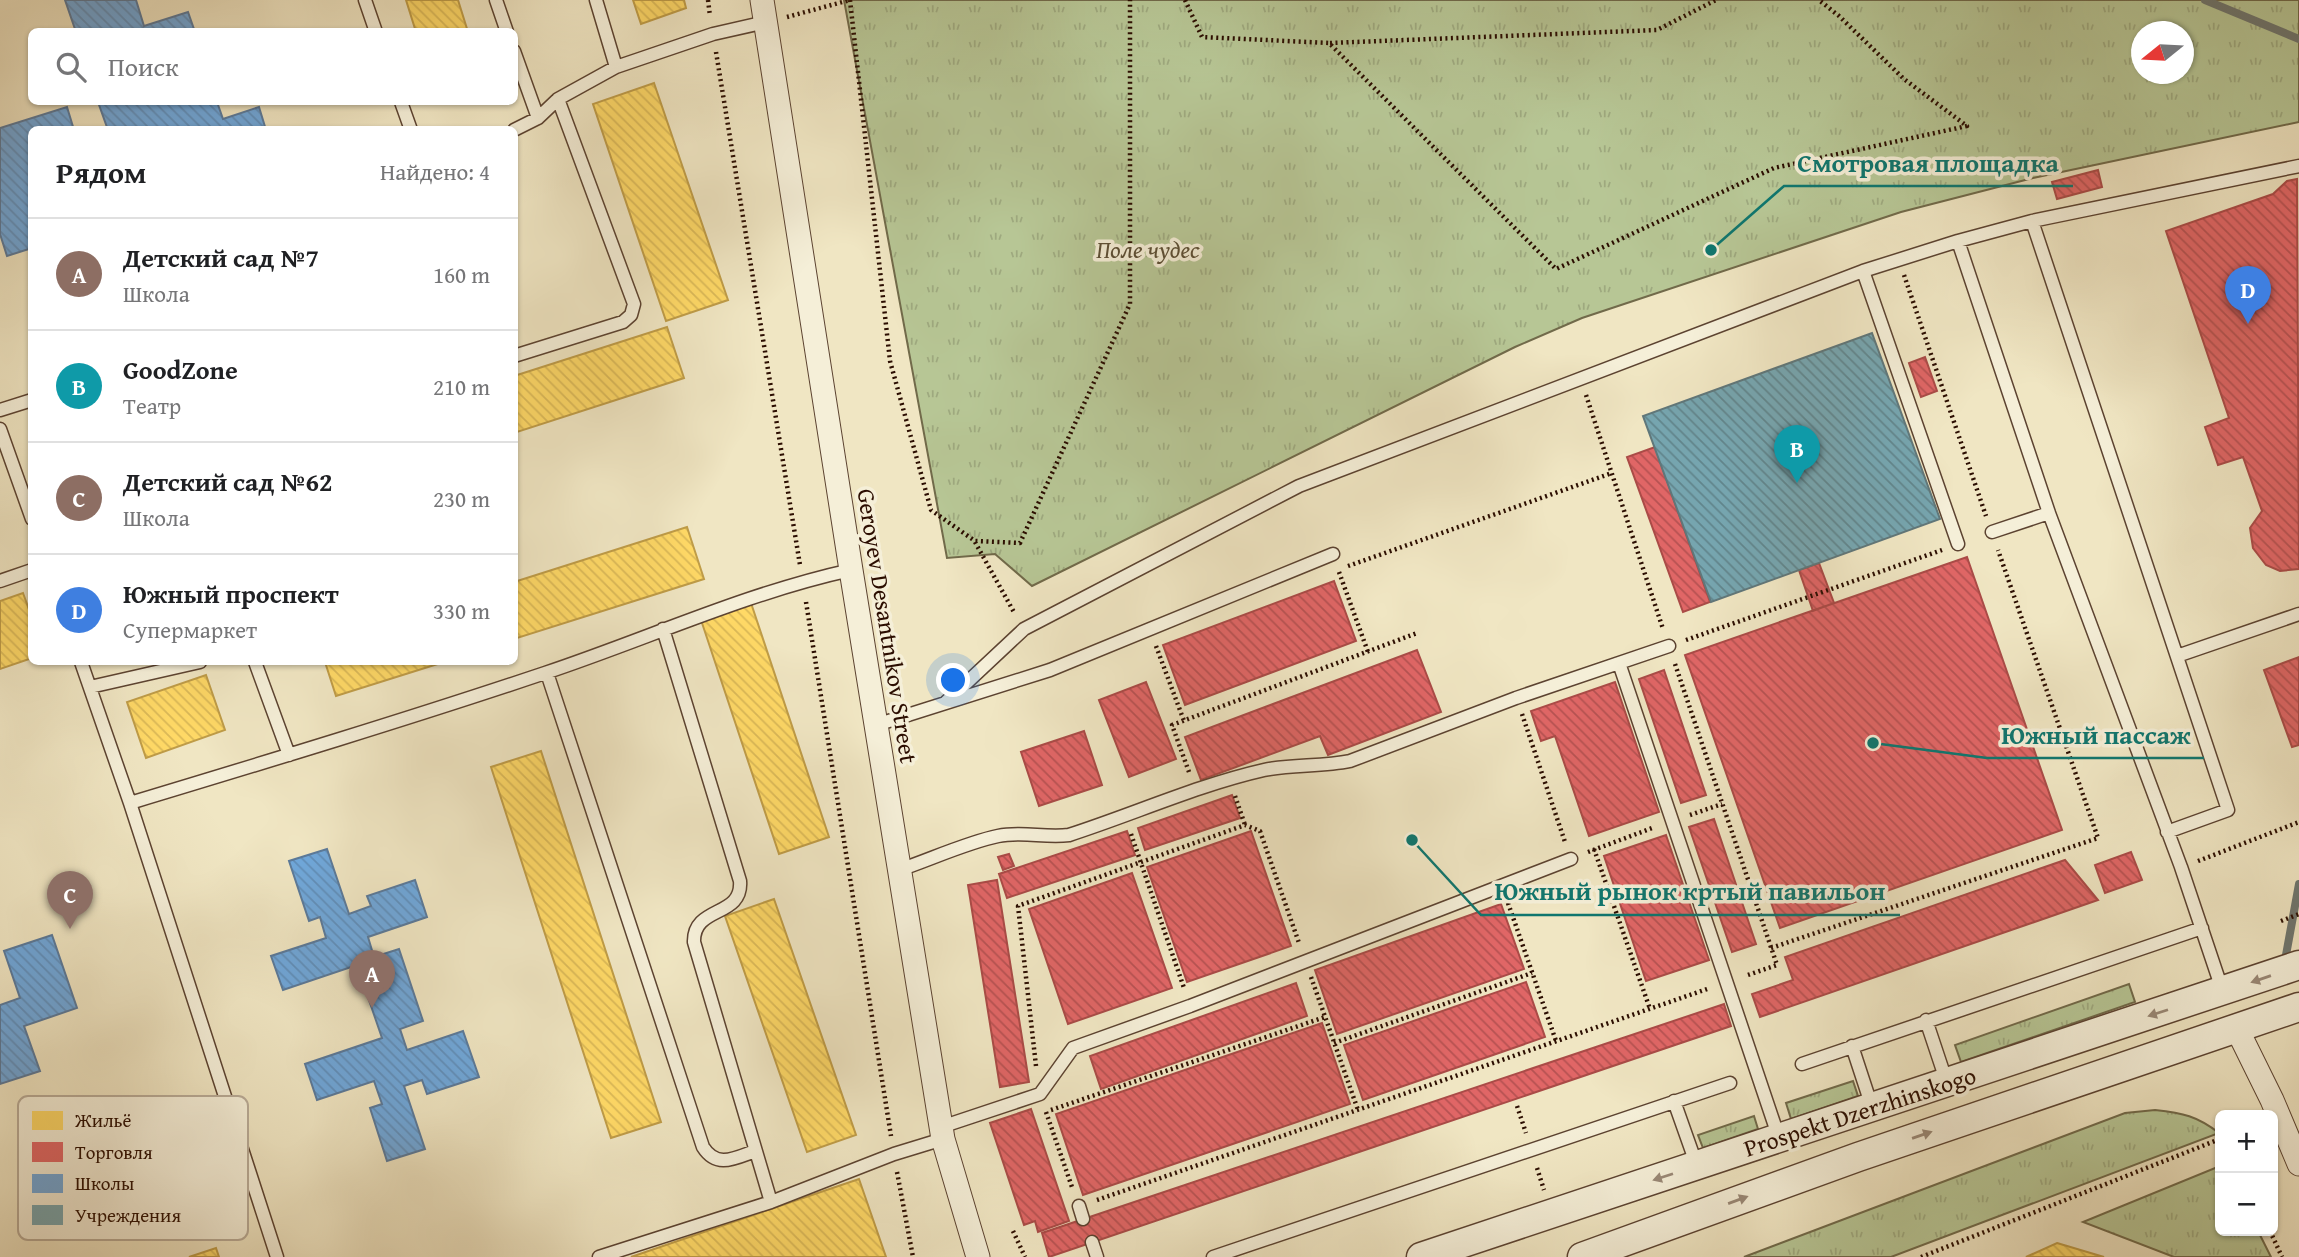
<!DOCTYPE html>
<html lang="ru">
<meta charset="utf-8">
<style>
:root{--surface:#fff;--page:#f2f2f2;--text:#202124;--muted:#757577;--line:#e0e0e0;--accent:#1a73e8}
body{margin:0;font-family:"Gentium Book Plus",serif;background:var(--page);color:var(--text)}
.controls{position:absolute;right:21px;bottom:21px;display:grid;overflow:hidden;border-radius:10px;box-shadow:0 2px 5px #0004}
.controls button{width:63px;height:63px;display:grid;place-items:center;padding:0;border:0;border-bottom:2px solid var(--line);background:var(--surface);color:var(--text);font:35px sans-serif}
.compass{position:absolute;left:2131px;top:21px;width:63px;height:63px;border-radius:50%;background:var(--surface);box-shadow:0 2px 5px #0004;rotate:252deg}
.you{position:absolute;left:954px;top:681px;width:24px;height:24px;margin:-18px;border:5px solid #fff;border-radius:50%;background:#1a73e8;box-shadow:0 0 0 10px #1a73e833}
.badge{display:grid;place-items:center;width:46px;height:46px;border-radius:50%;background:var(--accent);color:#fff;font-size:23px;font-weight:700}
.pin{position:absolute;translate:-50% -58px;filter:drop-shadow(0 2px 4px #0008)}
.pin::after{content:'';position:absolute;top:37px;width:24px;height:21px;background:inherit;clip-path:polygon(0 0,100% 0,50% 100%)}
.list{margin:0;padding:0;list-style:none}
h2{display:flex;justify-content:space-between;align-items:center;height:91px;margin:0;padding:0 28px;font-size:30px}
h2 small{font-size:23px;font-weight:400;color:var(--muted)}
.list li{display:grid;grid-template-columns:46px 1fr auto;gap:21px;align-items:center;box-sizing:border-box;height:112px;padding:0 28px;border-top:2px solid var(--line)}
.list b{display:block;font-size:26px;white-space:nowrap}
.list p{margin:0;font-size:23px;white-space:nowrap;color:var(--muted)}
.list em{font-size:23px;font-style:normal;color:var(--muted)}
.icon{flex:none;width:38px;height:38px;fill:none;stroke:currentColor;stroke-width:2;stroke-linecap:round;stroke-linejoin:round}
.map{position:relative;flex:none;width:2299px;height:1257px;overflow:hidden}
.search{position:absolute;background:var(--surface);box-shadow:0 2px 5px #0004;left:28px;top:28px;width:490px;height:77px;display:flex;align-items:center;gap:18px;box-sizing:border-box;padding:0 24px;border-radius:10px;color:var(--muted);font-size:26px}
.panel{position:absolute;background:var(--surface);box-shadow:0 2px 5px #0004;left:28px;top:126px;width:490px;height:539px;border-radius:10px}
.map>svg:first-child{display:block}
</style>
<div class="map">
<svg width="2299" height="1257" viewBox="0 0 2299 1257">
<defs>
<pattern id="grass-tufts" width="24" height="20" patternUnits="userSpaceOnUse" patternTransform="scale(1.75)"><rect width="24" height="20" fill="#b7c695"/><path d="M3 7l-1-3M5 7V3M7 7l1-3M15 17l-1-3M17 17v-4M19 17l1-3" fill="none" stroke="#9ea97f"/></pattern>
<pattern id="homes-back-hatch" width="6" height="6" patternUnits="userSpaceOnUse" patternTransform="scale(1.75)"><rect width="6" height="6" fill="#ffd966"/><path d="M-1 5l2 2M0 0l6 6M5-1l2 2" fill="none" stroke="#dbb957"/></pattern>
<pattern id="shops-back-hatch" width="6" height="6" patternUnits="userSpaceOnUse" patternTransform="scale(1.75)"><rect width="6" height="6" fill="#e06666"/><path d="M-1 5l2 2M0 0l6 6M5-1l2 2" fill="none" stroke="#b65252"/></pattern>
<pattern id="schools-back-hatch" width="6" height="6" patternUnits="userSpaceOnUse" patternTransform="scale(1.75)"><rect width="6" height="6" fill="#6fa8dc"/><path d="M-1 5l2 2M0 0l6 6M5-1l2 2" fill="none" stroke="#608fbb"/></pattern>
<pattern id="public-back-hatch" width="6" height="6" patternUnits="userSpaceOnUse" patternTransform="scale(1.75)"><rect width="6" height="6" fill="#76a5af"/><path d="M-1 5l2 2M0 0l6 6M5-1l2 2" fill="none" stroke="#61858c"/></pattern>
</defs>
<rect width="100%" height="100%" fill="#f0e6c3"/>
<filter id="stains"><feTurbulence type="fractalNoise" baseFrequency=".00286" numOctaves="4"/><feColorMatrix values="0 0 0 0 .2 0 0 0 0 .09 0 0 0 0 .02 0 0 0 .5 -.17"/></filter>
<radialGradient id="worn" r=".72"><stop offset=".6" stop-color="#630" stop-opacity="0"/><stop offset="1" stop-color="#630" stop-opacity=".3"/></radialGradient>
<path fill="url(#grass-tufts)" stroke="#716a4a" stroke-width="2" fill-rule="evenodd" d="M844,0H2299V122L2033,178L1901,212L1582,318L1515,347L1032,586L995,554L947,558ZM2142,32H2184V74H2142Z
M2129,984L2135,1002L1961,1062L1955,1045Z
M1853,1081L1858,1096L1791,1119L1786,1103Z
M2155,1110C2183,1113 2197,1116 2219,1133L1891,1257H1744L2125,1113Z
M1754,1116L1758,1129L1703,1148L1698,1135Z
M2220,1166V1231H2258L2271,1257H2174L2083,1222Z"/>
<path fill="url(#homes-back-hatch)" stroke="#bf9c47" stroke-width="2" d="M406,0H458L468,32H416Z
M633,0H684L686,8L641,24Z
M654,83L728,300L666,321L593,104Z
M667,327L684,378L514,433V376Z
M687,527L704,579L514,639V582Z
M23,593L32,618V658L0,669V601Z
M751,603L829,837L779,854L701,620Z
M325,662H444L336,696Z
M206,675L225,730L146,758L127,702Z
M541,751L661,1122L611,1138L491,767Z
M774,899L856,1135L807,1152L725,916Z
M859,1179L886,1257H631L800,1199Z
M2057,1243L2104,1257H2026Z
M216,1248L219,1257H189Z"/>
<path fill="url(#shops-back-hatch)" stroke="#aa4b47" stroke-width="2" d="M2098,170L2102,187L2057,199L2052,182Z
M2297,179L2299,569L2280,571L2266,565L2253,548L2250,528L2262,511L2243,457L2218,465L2205,427L2229,418L2166,231L2273,194L2287,181Z
M1925,357L1937,391L1921,397L1909,363Z
M1655,447L1710,602L1683,612L1627,457Z
M1967,557L2062,830L1780,928L1685,655Z
M1819,563L1834,603L1813,611L1799,570Z
M1334,581L1356,641L1185,705L1163,645Z
M1417,650L1441,712L1328,755L1320,736L1201,780L1185,737Z
M2299,657V745L2292,747L2264,670Z
M1664,670L1706,795L1681,803L1639,679Z
M1146,682L1176,759L1129,777L1099,700Z
M1615,682L1659,812L1589,836L1555,736L1541,741L1531,711Z
M1084,731L1102,785L1039,806L1021,752Z
M1232,795L1240,818L1145,850L1138,828Z
M1714,819L1756,944L1732,952L1689,827Z
M1127,831L1135,855L1007,898L999,874Z
M1251,831L1291,946L1187,982L1147,867Z
M1666,835L1709,960L1646,981L1604,856Z
M2131,852L2142,880L2105,893L2095,865Z
M1009,854L1014,866L1003,870L998,857Z
M2065,860L2098,900L1760,1017L1752,994L1793,980L1785,957Z
M1132,873L1172,988L1068,1024L1029,909Z
M997,880L1029,1082L1000,1087L968,885Z
M1501,904L1524,969L1337,1034L1315,970Z
M1526,982L1545,1037L1363,1100L1344,1045Z
M1296,983L1307,1016L1101,1089L1090,1056Z
M1724,1004L1731,1026L1049,1257L1042,1233Z
M1322,1023L1350,1104L1083,1195L1056,1114Z
M1031,1109L1069,1221L1038,1232L1035,1221L1024,1225L990,1123Z"/>
<path fill="url(#schools-back-hatch)" stroke="#5b7a9a" stroke-width="2" d="M65,0H136L144,26L188,12L195,32H76Z
M98,102H217L223,119L259,107L266,130H108Z
M67,107L74,130H32V248L7,256L0,234V128Z
M327,849L349,914L371,906L367,896L415,880L427,917L368,937L374,957L399,949L423,1021L400,1029L407,1050L463,1031L479,1077L427,1094L422,1080L404,1086L425,1149L387,1161L370,1108L382,1104L374,1081L317,1100L305,1064L382,1038L357,965L283,990L271,956L326,938L320,917L309,921L289,861Z
M52,935L77,1008L24,1026L40,1071L0,1084V1005L20,998L4,951Z"/>
<path fill="url(#public-back-hatch)" stroke="#60777a" stroke-width="2" d="M1872,333L1940,519L1711,602L1643,416Z"/>
<g fill="none" stroke-linecap="round" stroke-linejoin="round">
<path stroke="#6f7770" stroke-width="8" d="M2205,0L2299,39
M2286,955L2299,884"/>
<defs>
<path id="service" d="M365,0L376,32
M496,0L507,32
M596,0L616,67
M514,51L538,118
M401,102L411,130
M514,130L538,118L558,99L616,67L713,34L766,22
M2032,221L2228,810L2167,832
M1958,241L2032,221L2299,166
M1863,271L1958,544
M514,356L623,322L631,315L634,304L558,99
M0,410L32,400
M0,429L32,519
M1992,532L2049,513
M0,581L32,570
M663,629L740,881C743,918 693,905 694,942L771,1202
M2177,656L2299,614
M81,662L130,803L277,1257
M255,662L289,755
M1619,663L1779,1138
M547,673L703,1147C717,1169 735,1158 755,1151
M90,687L200,662
M945,703L1024,629L1299,486L1863,271L1958,241L2049,513L2181,867L2223,992
M876,725L1050,670L1333,554
M130,803C269,761 408,719 545,673C647,639 746,593 851,570
M899,870C929,860 968,842 998,836C1022,831 1045,838 1069,835C1134,814 1198,785 1264,770C1292,764 1322,767 1350,761L1516,698L1669,646
M1926,1020L1947,1083
M1852,1046L1872,1107
M1802,1064L2202,928
M1674,1101L1697,1166
M941,1127L1040,1094L1073,1048L1190,1006L1571,859
M1079,1206L1083,1219
M1092,1242L1097,1257
M599,1257L771,1202L894,1154L943,1139
M1213,1257L1730,1083"/>
<path id="minor" d="M762,0L851,570L943,1139L978,1257
M2236,1027L2272,1100L2299,1164"/>
<path id="tertiary" d="M1421,1257L2299,965
M1582,1257L1858,1157L2299,1007"/>
</defs>
<use href="#service" stroke="#5c4331" stroke-width="15"/>
<use href="#minor" stroke="#5c4331" stroke-width="25"/>
<use href="#tertiary" stroke="#5c4331" stroke-width="31"/>
<path stroke="#2b0d00" stroke-width="4.5" stroke-dasharray="2 3.5" stroke-linecap="butt" d="M708,0L710,16
M850,0L890,361L931,510L975,541L1020,543L1130,304V0
M1185,0L1202,37L1329,43L1556,269L1774,168L1967,126L1904,79L1839,16L1819,0
M787,17L850,0
M1330,43L1657,30L1716,0
M716,52L800,565
M1904,275L1986,516
M1586,395L1663,629
M975,542L1015,614
M1348,566L1612,473
M1339,572L1368,652
M806,602L891,1136
M1686,640L1942,550
M1156,646L1184,721
M1675,664L1777,965L1745,976
M1522,714L1565,842
M1189,772L1172,725L1417,633
M1235,796L1245,825
M1690,815L1722,804
M1131,834L1184,988
M1594,849L1650,1009
M1588,852L1655,827
M2198,861L2299,822
M1508,903L1556,1041
M2281,921L2299,914
M1771,948L2098,838L1998,550
M1311,977L1358,1110
M1334,1043L1532,973
M1036,1066L1018,906L1245,825L1260,831L1299,943
M1517,1106L1526,1133
M1051,1110L1325,1017
M1046,1112L1073,1190
M1537,1168L1544,1190
M897,1172L913,1257
M1097,1200L1710,988
M1013,1231L1025,1257
M2270,1231L2282,1257
M1921,1257L2220,1139"/>
<use href="#service" stroke="#f5efd8" stroke-width="12"/>
<use href="#minor" stroke="#f5efd8" stroke-width="23"/>
<use href="#tertiary" stroke="#f5efd8" stroke-width="28"/>
</g>
<defs><path id="oneway-solid" d="M-6-.8H1V-3.2L6.5 0L1 3.2V.8H-6Z" transform="scale(1.75)"/></defs>
<g fill="#9a8977">
<use href="#oneway-solid" transform="translate(2261 979) rotate(161)"/>
<use href="#oneway-solid" transform="translate(2158 1013) rotate(162)"/>
<use href="#oneway-solid" transform="translate(1922 1135) rotate(-19)"/>
<use href="#oneway-solid" transform="translate(1663 1177) rotate(162)"/>
<use href="#oneway-solid" transform="translate(1738 1200) rotate(-20)"/>
</g>
<g text-anchor="middle" stroke-width="7" stroke-linejoin="round" paint-order="stroke">
<g font-size="24" font-style="italic" fill="#5c4e34" stroke="#f5efd8">
<text x="1148" y="258">Поле чудес</text>
</g>
<g font-size="24" fill="#2b0d00" stroke="#f5efd8">
<text transform="translate(887 626) rotate(81)" y="8">Geroyev Desantnikov Street</text>
<text transform="translate(1860 1112) rotate(-18)" y="8">Prospekt Dzerzhinskogo</text>
</g>
</g>
<rect x="18" y="1096" width="230" height="144" rx="10" fill="#f5efd8" stroke="#b8ab97" stroke-width="2"/>
<rect x="32" y="1111" width="31" height="19" fill="#ffd966"/>
<rect x="32" y="1142" width="31" height="20" fill="#e06666"/>
<rect x="32" y="1174" width="31" height="19" fill="#6fa8dc"/>
<rect x="32" y="1205" width="31" height="20" fill="#76a5af"/>
<g font-size="19" fill="#2b0d00">
<text x="75" y="1127">Жильё</text>
<text x="75" y="1159">Торговля</text>
<text x="75" y="1190">Школы</text>
<text x="75" y="1222">Учреждения</text>
</g>
<path fill="none" stroke="#0f766e" stroke-width="2.5" d="M1711 250L1784 186H2073M1873 743L1987 758H2204M1412 840L1481 915H1900"/>
<g fill="#0f766e" stroke="#f5efd8" stroke-width="2.5">
<circle cx="1711" cy="250" r="7"/>
<circle cx="1873" cy="743" r="7"/>
<circle cx="1412" cy="840" r="7"/>
</g>
<g font-size="26" text-anchor="middle" font-weight="bold" fill="#0f766e" stroke="#f5efd8" stroke-width="7" stroke-linejoin="round" paint-order="stroke">
<text x="1928" y="172">Смотровая площадка</text>
<text x="2096" y="744">Южный пассаж</text>
<text x="1690" y="900">Южный рынок кртый павильон</text>
</g>
<rect width="100%" height="100%" filter="url(#stains)"/>
<rect width="100%" height="100%" fill="url(#worn)"/>
</svg>
<div class="controls">
<button>+</button>
<button>−</button>
</div>
<svg class="compass" viewBox="-18 -18 36 36"><path d="M0-13l5 13h-10z" fill="#e53935"/><path d="M0 13l5-13h-10z" fill="#757577"/></svg>
<div class="you"></div>
<div class="pin badge" style="left:372px;top:1008px;background:#8d6e63">A</div>
<div class="pin badge" style="left:1797px;top:483px;background:#0f9aa8">B</div>
<div class="pin badge" style="left:70px;top:929px;background:#8d6e63">C</div>
<div class="pin badge" style="left:2248px;top:324px;background:#3f7fe0">D</div>
<div class="search"><svg class="icon" aria-label="search" viewBox="0 0 24 24"><circle cx="10" cy="10" r="6"/><path d="M15 15l6 6"/></svg>Поиск</div>
<section class="panel">
<h2>Рядом<small>Найдено: 4</small></h2>
<ul class="list">
<li><span class="badge" style="background:#8d6e63">A</span><div><b>Детский сад №7</b><p>Школа</p></div><em>160 m</em></li>
<li><span class="badge" style="background:#0f9aa8">B</span><div><b>GoodZone</b><p>Театр</p></div><em>210 m</em></li>
<li><span class="badge" style="background:#8d6e63">C</span><div><b>Детский сад №62</b><p>Школа</p></div><em>230 m</em></li>
<li><span class="badge" style="background:#3f7fe0">D</span><div><b>Южный проспект</b><p>Супермаркет</p></div><em>330 m</em></li>
</ul>
</section>
</div>
